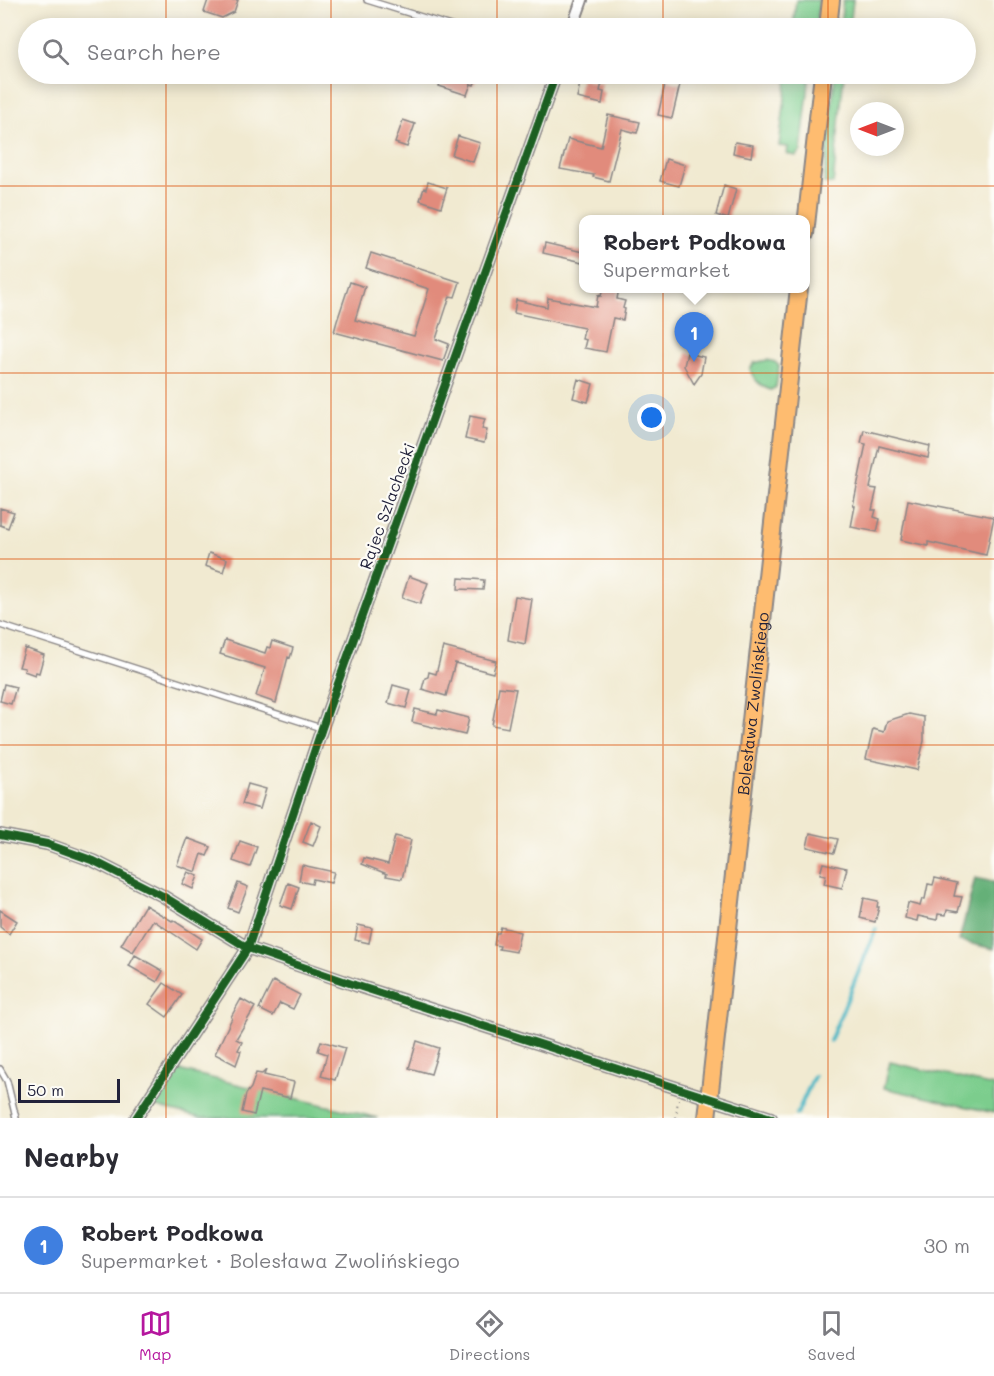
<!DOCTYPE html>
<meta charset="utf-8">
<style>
:root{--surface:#fff;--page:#f7f7f7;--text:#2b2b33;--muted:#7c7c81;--line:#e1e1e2;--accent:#b5179e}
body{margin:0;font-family:Mali,sans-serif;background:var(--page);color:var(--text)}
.compass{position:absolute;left:850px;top:102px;width:54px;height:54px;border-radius:50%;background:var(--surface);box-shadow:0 3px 15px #0003;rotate:270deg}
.scale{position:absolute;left:18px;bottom:15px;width:102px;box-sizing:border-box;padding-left:6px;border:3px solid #22223b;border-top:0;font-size:16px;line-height:21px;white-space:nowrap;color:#22223b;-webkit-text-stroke:4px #fdfcf7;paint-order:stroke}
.you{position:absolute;left:652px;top:418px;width:21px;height:21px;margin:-15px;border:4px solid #fff;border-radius:50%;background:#1a73e8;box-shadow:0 0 0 9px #1a73e833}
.badge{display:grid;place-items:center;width:39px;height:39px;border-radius:50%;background:var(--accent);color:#fff;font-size:20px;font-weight:700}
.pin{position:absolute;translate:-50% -50px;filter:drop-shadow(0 2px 3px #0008)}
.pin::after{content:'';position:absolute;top:32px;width:21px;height:18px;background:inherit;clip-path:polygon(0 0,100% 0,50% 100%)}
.popup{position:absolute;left:579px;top:215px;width:231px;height:78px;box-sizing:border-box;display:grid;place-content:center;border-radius:12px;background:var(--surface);filter:drop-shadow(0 2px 4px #0005);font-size:20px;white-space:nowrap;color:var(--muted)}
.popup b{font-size:22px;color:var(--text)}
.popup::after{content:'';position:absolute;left:50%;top:100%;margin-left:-12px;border:12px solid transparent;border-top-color:var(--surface)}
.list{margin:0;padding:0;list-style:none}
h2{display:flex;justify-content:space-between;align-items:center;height:78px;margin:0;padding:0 24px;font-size:26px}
h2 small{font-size:20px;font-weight:400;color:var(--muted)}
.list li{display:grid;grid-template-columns:39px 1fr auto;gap:18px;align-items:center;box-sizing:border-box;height:96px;padding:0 24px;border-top:2px solid var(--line)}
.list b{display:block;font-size:22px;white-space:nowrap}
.list p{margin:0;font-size:20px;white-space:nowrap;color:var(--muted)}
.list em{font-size:20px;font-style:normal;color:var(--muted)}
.icon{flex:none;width:33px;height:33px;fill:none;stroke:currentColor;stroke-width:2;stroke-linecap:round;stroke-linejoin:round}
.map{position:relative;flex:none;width:994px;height:1118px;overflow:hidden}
.search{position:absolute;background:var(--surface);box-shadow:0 3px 15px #0003;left:18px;right:18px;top:18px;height:66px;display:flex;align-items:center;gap:15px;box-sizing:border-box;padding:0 21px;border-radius:33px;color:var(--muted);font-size:22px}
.sheet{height:174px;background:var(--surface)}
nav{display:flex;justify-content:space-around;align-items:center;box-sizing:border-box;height:84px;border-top:2px solid var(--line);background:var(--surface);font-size:16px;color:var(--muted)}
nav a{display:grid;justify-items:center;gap:3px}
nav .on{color:var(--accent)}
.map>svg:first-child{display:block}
</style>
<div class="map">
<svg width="994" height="1118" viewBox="0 0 994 1118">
<rect width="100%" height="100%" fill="#fdfcf7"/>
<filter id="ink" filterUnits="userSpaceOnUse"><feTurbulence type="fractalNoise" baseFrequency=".0167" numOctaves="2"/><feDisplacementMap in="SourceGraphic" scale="12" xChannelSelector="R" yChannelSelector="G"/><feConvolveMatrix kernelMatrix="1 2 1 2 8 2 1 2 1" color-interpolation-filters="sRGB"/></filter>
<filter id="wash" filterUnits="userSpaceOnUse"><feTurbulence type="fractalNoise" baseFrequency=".008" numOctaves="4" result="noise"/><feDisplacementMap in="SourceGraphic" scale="24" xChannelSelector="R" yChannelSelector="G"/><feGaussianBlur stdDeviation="1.35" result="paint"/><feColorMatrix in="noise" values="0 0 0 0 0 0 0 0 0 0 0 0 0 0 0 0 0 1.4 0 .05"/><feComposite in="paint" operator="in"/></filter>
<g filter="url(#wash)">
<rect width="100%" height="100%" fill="#f1ead1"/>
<path fill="#7ccd8d" stroke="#4f7864" stroke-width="1.5" d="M796,0H819L816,28H793Z
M843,0H853L850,28H840Z
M788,74H810L801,151L796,156L787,154L788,147L779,146Z
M835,74H844L833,184L824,183Z
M767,360L775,362L779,366L776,387L771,390C761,387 753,379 750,369L754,363Z
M890,1062L994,1086V1113L884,1088Z
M178,1070L378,1118H201L153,1106Z"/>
<path fill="#65b078" stroke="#44695a" stroke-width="1.5" d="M975,878L994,882V949L959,941Z"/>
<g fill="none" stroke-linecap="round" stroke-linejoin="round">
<path stroke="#4bb8c6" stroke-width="4" d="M830,1041L876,929
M797,1114L814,1076"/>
</g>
<g id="blocks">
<path fill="#e18b7c" d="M208,0H238L234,12L222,18L204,12Z
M443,74H478L474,85L471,84L467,95L439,86Z
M581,78L602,83L600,91L604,92L602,104L577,98Z
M666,80L680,84L672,118L658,115Z
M608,115L640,122L637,133L622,129L609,181L593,177L594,175L560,169L568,139L601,147Z
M403,120L415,124L407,147L395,143Z
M458,136L480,143L473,162L452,155Z
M735,142L753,145L751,157L733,153Z
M666,159L685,165L679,186L660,181Z
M428,182L447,188L441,207L420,200L424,188L426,189Z
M724,185L736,189L728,219L716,215Z
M545,243L583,252V262L543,253Z
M371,253L460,282L455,297L450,296L436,339L449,344L443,361L334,332L337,321L350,282L365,287L355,320L414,336L429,289L366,268Z
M603,288H619L617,299L625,301L623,308L625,309L623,320L613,318L606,352L584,348L586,340L582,339L584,328L514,313L516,300L547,307L548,298L596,307L598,295L601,296Z
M687,353L704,357L701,374L694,384L684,366Z
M578,379L593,384L588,402L573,398Z
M470,416L485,419L482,429L487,430L484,443L465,439Z
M864,430L930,446L928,458L879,446L870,488L877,489L872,510H876L874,517L880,519L877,532L851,527L855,506H853L866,444L861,443Z
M908,500L994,517L986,555L928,542V546L901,540Z
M0,508L14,512L8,528L0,525Z
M209,553L227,559L223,572L205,566Z
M409,576L428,583L420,604L402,598Z
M459,578L484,580L483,590L458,589Z
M515,596L532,599L525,644L508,640Z
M225,640L265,653L267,647L270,648L272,641L293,648L290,658L288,657L276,703L256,696L265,668L220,654Z
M443,647L496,661L493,673L455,663L446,696L422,689L425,678L428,677L429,672L436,674Z
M25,648L44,655L39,673L36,672L35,675L24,671L25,668L19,667Z
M4,684L16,687L11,704L0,701Z
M393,685L411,690L406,708L388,703Z
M499,687L516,689L508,728L492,725Z
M415,709L437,714L438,710L469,718L465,735L412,722Z
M909,714L924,717V741L917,770L866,759L873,729L884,732L887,721Z
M248,784L266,789L260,809L242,804Z
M311,821L321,826L313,846L303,842Z
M810,833L838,839L834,853L807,847Z
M395,836L411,840L402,879L386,876L387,874L362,864L364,858L388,864Z
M187,838L211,847L207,856L202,854L196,872L177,865Z
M240,841L257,847L250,867L233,861Z
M823,863L847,868L842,888L824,884L826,875L820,874Z
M302,865L334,872L331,883L313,879L312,884L299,881Z
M188,872L198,876L193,889L182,884Z
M935,878L957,883L954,896L962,897L958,912L947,910L946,915L938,914L937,920L918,916L917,921L905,918L908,903L920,906L922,899H925L928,884L933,885Z
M238,883L248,887L238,912L228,908Z
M288,883L299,887L292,909L280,905Z
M864,898L878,901L877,907H879L875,922L860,918Z
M145,905L172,921L173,920L202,939L196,949L153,920L133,952L121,945Z
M0,910L17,921L9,934L0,927Z
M358,925L372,928L369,943L355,940Z
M501,927L520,932L516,952L499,949L500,946L494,945L496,933H499Z
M135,955L163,971L157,982L129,966Z
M273,981L300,995L293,1009L280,1003L273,1016L259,1009Z
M164,983L182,995L167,1017L149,1004Z
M241,999L255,1007L236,1039L242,1042L238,1050L241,1051L236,1065L215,1054L232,1018L231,1017Z
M321,1041L345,1048L335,1080L321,1076L327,1054L318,1051Z
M417,1041L439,1048L431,1074L409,1068Z
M266,1070L264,1075L294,1082L290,1098L260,1091L254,1115L242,1112L246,1094L251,1088L256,1073L262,1074Z"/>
</g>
</g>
<g filter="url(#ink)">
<use href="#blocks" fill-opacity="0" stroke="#8a8686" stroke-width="1.5"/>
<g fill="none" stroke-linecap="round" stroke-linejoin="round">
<defs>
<path id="lane" d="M367,0L457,28
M0,625L321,728
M0,1069L7,1081L16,1118"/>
<path id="street" d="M572,28L582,0
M0,835L47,844L94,861L161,895L248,948L355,985L771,1118
M136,1118L248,948L322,728L556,74"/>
<g id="primary">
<path d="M828,28L831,0"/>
<path d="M805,234L823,74"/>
<path id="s1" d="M707,1118L799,288"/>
</g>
</defs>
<use href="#lane" stroke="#8a8686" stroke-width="8"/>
<use href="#street" stroke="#8a8686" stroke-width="14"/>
<use href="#primary" stroke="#8a8686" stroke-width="20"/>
<path stroke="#8a8686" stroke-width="2" stroke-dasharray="1.5 4.5" stroke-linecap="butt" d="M676,1118L678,1099"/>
<use href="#lane" stroke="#fff" stroke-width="5"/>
<use href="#street" stroke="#fff" stroke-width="10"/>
<use href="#primary" stroke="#febc70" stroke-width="16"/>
<defs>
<path id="cycleway" d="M0,835L47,844L94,861L161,895L248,948L355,985L771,1118
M136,1118L248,948L322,728L556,74"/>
</defs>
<use href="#cycleway" stroke="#fdfcf7" stroke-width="11"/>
<use href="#cycleway" stroke="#1b5e20" stroke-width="8"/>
</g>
</g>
<path fill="none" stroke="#de560e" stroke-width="1.5" stroke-opacity="0.55" d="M166,0V28M331,0V28M497,0V28M663,0V28M828,0V28M166,74V1118M331,74V1118M497,74V1118M663,74V1118M828,74V1118M0,186H994M0,373H994M0,559H994M0,745H994M0,932H994"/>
<g text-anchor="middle" stroke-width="4.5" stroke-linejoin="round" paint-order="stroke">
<g font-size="16" fill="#22223b" stroke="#fdfcf7">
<text transform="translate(387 506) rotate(-70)" y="6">Rajec Szlachecki</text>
<text dy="6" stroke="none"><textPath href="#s1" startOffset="417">Bolesława Zwolińskiego</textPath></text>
</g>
</g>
</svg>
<svg class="compass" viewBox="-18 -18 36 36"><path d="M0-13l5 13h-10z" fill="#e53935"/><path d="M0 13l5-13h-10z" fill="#7c7c81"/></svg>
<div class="scale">50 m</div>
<div class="you"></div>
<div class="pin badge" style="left:694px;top:362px;background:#3f7fe0">1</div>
<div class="popup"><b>Robert Podkowa</b>Supermarket</div>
<div class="search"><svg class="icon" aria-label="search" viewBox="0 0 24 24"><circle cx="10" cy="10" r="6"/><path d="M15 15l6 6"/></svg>Search here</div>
</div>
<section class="sheet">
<h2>Nearby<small></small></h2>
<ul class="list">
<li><span class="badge" style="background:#3f7fe0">1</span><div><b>Robert Podkowa</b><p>Supermarket · Bolesława Zwolińskiego</p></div><em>30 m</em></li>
</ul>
</section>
<nav>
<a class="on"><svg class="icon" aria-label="map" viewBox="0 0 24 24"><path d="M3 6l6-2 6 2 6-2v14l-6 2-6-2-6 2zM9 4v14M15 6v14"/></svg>Map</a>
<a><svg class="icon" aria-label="directions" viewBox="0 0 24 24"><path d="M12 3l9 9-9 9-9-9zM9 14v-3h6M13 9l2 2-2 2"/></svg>Directions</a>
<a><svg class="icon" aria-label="saved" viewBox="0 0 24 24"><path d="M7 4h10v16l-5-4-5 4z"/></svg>Saved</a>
</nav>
